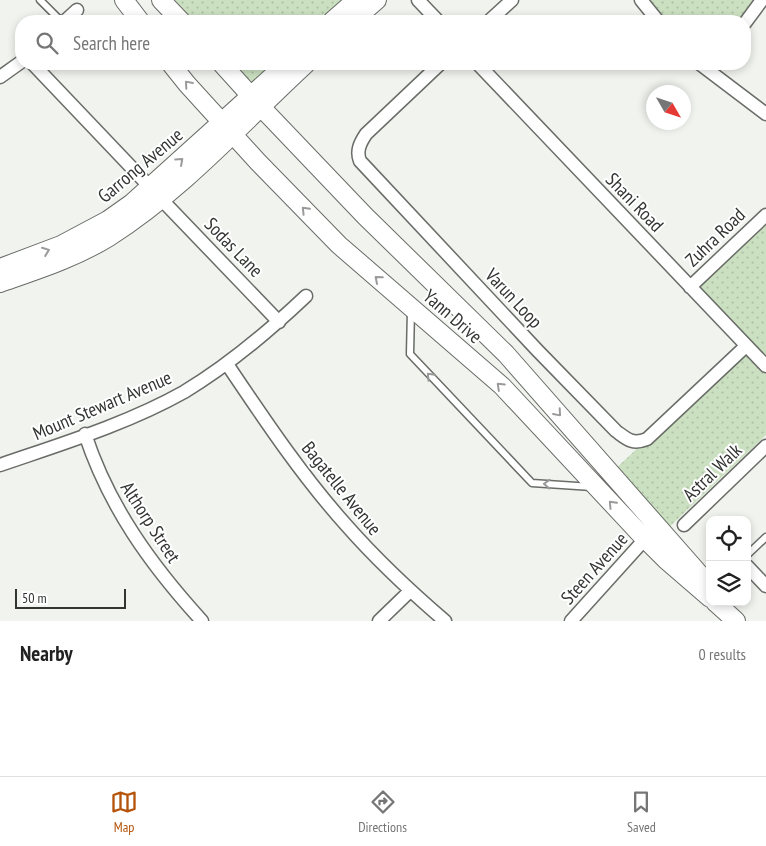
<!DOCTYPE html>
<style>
:root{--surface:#fff;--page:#f6f6f6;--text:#222;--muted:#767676;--line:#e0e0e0;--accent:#b45309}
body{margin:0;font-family:"PT Sans Narrow",sans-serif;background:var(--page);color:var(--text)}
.controls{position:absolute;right:15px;bottom:15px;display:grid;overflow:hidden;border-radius:10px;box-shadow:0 2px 8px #0003}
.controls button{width:45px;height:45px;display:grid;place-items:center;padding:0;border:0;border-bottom:1px solid var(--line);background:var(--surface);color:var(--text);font:25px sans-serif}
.compass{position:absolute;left:646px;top:85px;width:45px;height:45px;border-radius:50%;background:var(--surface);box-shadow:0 2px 8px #0003;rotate:129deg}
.scale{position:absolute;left:15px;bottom:12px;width:111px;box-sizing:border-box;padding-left:5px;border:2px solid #333533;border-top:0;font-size:14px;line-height:18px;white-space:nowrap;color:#333533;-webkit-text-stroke:4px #fff;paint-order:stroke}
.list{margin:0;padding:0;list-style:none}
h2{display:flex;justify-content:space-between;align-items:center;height:65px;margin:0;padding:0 20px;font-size:21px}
h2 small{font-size:16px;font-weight:400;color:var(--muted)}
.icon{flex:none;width:28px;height:28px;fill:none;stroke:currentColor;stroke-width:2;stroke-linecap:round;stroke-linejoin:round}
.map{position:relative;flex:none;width:766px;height:621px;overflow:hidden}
.search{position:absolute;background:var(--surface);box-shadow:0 2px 8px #0003;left:15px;right:15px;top:15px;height:55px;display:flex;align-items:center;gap:12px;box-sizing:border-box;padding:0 18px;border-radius:20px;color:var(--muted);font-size:19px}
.sheet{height:155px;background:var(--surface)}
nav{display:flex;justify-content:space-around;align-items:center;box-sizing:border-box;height:70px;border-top:1px solid var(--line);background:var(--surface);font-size:14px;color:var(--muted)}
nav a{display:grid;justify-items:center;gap:2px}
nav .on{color:var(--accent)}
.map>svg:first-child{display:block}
</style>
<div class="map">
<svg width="766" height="621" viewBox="0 0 766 621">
<defs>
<pattern id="park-dots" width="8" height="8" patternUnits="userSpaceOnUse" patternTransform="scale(1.25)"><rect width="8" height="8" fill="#cbe0c1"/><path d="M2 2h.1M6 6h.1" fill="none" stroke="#afc1a6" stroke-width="1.8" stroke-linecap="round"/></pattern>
</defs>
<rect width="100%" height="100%" fill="#f0f3ee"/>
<path fill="url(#park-dots)" d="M161,0H356L332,21H182Z
M641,0H762L745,21H658Z
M223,64H286L251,96Z
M766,215V435L663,533L611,473L746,346L690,287Z"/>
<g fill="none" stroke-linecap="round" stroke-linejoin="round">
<defs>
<path id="lane" d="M40,0L61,21
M411,310L410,354L532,483L592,487
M747,555L766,537"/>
<path id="street" d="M418,0L438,21
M641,0L658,21
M65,21L77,10
M489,21L512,0
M745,23L762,0
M33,64L151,188
M440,64L366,134C360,143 356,151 360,161L538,351L616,431C627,439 632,445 647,439L746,346
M478,64L766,366
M700,64L766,114
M0,77L21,62
M161,199L279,322
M690,287L766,215
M227,364C264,419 302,476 347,526C377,560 410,591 445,621
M85,434C109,507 151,565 202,621
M0,465C61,444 127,424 184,392C229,365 268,332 306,296
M684,525L766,446
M747,566L766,586
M379,621L410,591
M571,621L645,539"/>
<path id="secondary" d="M124,0L140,21
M161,0L181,21
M332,21L356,0
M353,21L377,0
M171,64L187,84L258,162L339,245L502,386L645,539L666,560L710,598
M222,64L260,106L365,216L506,354L710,586
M0,268L61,245L108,220L132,203L286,64
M0,283C37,270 75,258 109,237C183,190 242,123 306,64
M715,602L736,621"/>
</defs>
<use href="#lane" stroke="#696c67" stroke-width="9"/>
<use href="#street" stroke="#696c67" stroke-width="15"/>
<use href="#secondary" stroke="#696c67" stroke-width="20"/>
<use href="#lane" stroke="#fff" stroke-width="6"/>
<use href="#street" stroke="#fff" stroke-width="12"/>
<use href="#secondary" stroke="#fff" stroke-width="18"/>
</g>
<defs><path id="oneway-chevron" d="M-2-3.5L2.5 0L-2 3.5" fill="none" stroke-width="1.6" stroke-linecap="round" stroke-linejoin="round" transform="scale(1.25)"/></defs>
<g stroke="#999a99">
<use href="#oneway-chevron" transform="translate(188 84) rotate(-131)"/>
<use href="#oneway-chevron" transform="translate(180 161) rotate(-42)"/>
<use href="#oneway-chevron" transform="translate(305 210) rotate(-134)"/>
<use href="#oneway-chevron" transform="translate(46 251) rotate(-21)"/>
<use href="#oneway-chevron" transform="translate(378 279) rotate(-139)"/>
<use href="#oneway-chevron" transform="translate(430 376) rotate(-134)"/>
<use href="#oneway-chevron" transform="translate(500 386) rotate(-137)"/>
<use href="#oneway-chevron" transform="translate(558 413) rotate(49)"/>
<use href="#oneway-chevron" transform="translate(547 484) rotate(-177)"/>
<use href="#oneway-chevron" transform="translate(612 504) rotate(-133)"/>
</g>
<g text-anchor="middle" stroke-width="4" stroke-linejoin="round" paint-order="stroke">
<g font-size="19" fill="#333533" stroke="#fff">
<text transform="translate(140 165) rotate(-40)" y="7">Garrong Avenue</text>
<text transform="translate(635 202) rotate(46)" y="7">Shani Road</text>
<text transform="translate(715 237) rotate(-44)" y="7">Zuhra Road</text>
<text transform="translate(234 247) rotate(46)" y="7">Sodas Lane</text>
<text transform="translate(514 298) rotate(47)" y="7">Varun Loop</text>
<text transform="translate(453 316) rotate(41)" y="7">Yann Drive</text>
<text transform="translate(102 405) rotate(-23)" y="7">Mount Stewart Avenue</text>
<text transform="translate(712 472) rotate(-44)" y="7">Astral Walk</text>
<text transform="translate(342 488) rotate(51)" y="7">Bagatelle Avenue</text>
<text transform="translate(151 522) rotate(57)" y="7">Althorp Street</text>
<text transform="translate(594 568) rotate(-48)" y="7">Steen Avenue</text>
</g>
</g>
</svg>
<div class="controls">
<button><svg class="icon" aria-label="locate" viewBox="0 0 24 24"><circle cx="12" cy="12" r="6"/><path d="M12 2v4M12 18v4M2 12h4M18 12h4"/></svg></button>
<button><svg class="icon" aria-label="layers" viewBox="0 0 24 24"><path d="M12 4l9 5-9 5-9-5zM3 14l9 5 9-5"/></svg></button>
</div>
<svg class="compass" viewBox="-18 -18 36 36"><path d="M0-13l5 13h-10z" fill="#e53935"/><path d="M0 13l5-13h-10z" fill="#767676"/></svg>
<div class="scale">50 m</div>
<div class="search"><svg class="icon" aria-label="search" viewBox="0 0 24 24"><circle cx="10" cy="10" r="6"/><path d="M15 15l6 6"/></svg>Search here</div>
</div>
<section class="sheet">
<h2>Nearby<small>0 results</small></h2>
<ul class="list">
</ul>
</section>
<nav>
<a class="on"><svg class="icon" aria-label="map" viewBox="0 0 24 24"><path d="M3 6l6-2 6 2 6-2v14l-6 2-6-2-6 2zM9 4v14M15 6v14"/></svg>Map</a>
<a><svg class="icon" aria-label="directions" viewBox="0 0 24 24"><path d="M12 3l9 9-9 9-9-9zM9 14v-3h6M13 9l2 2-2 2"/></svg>Directions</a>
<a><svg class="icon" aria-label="saved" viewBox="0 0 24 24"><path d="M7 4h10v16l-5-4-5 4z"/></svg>Saved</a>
</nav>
